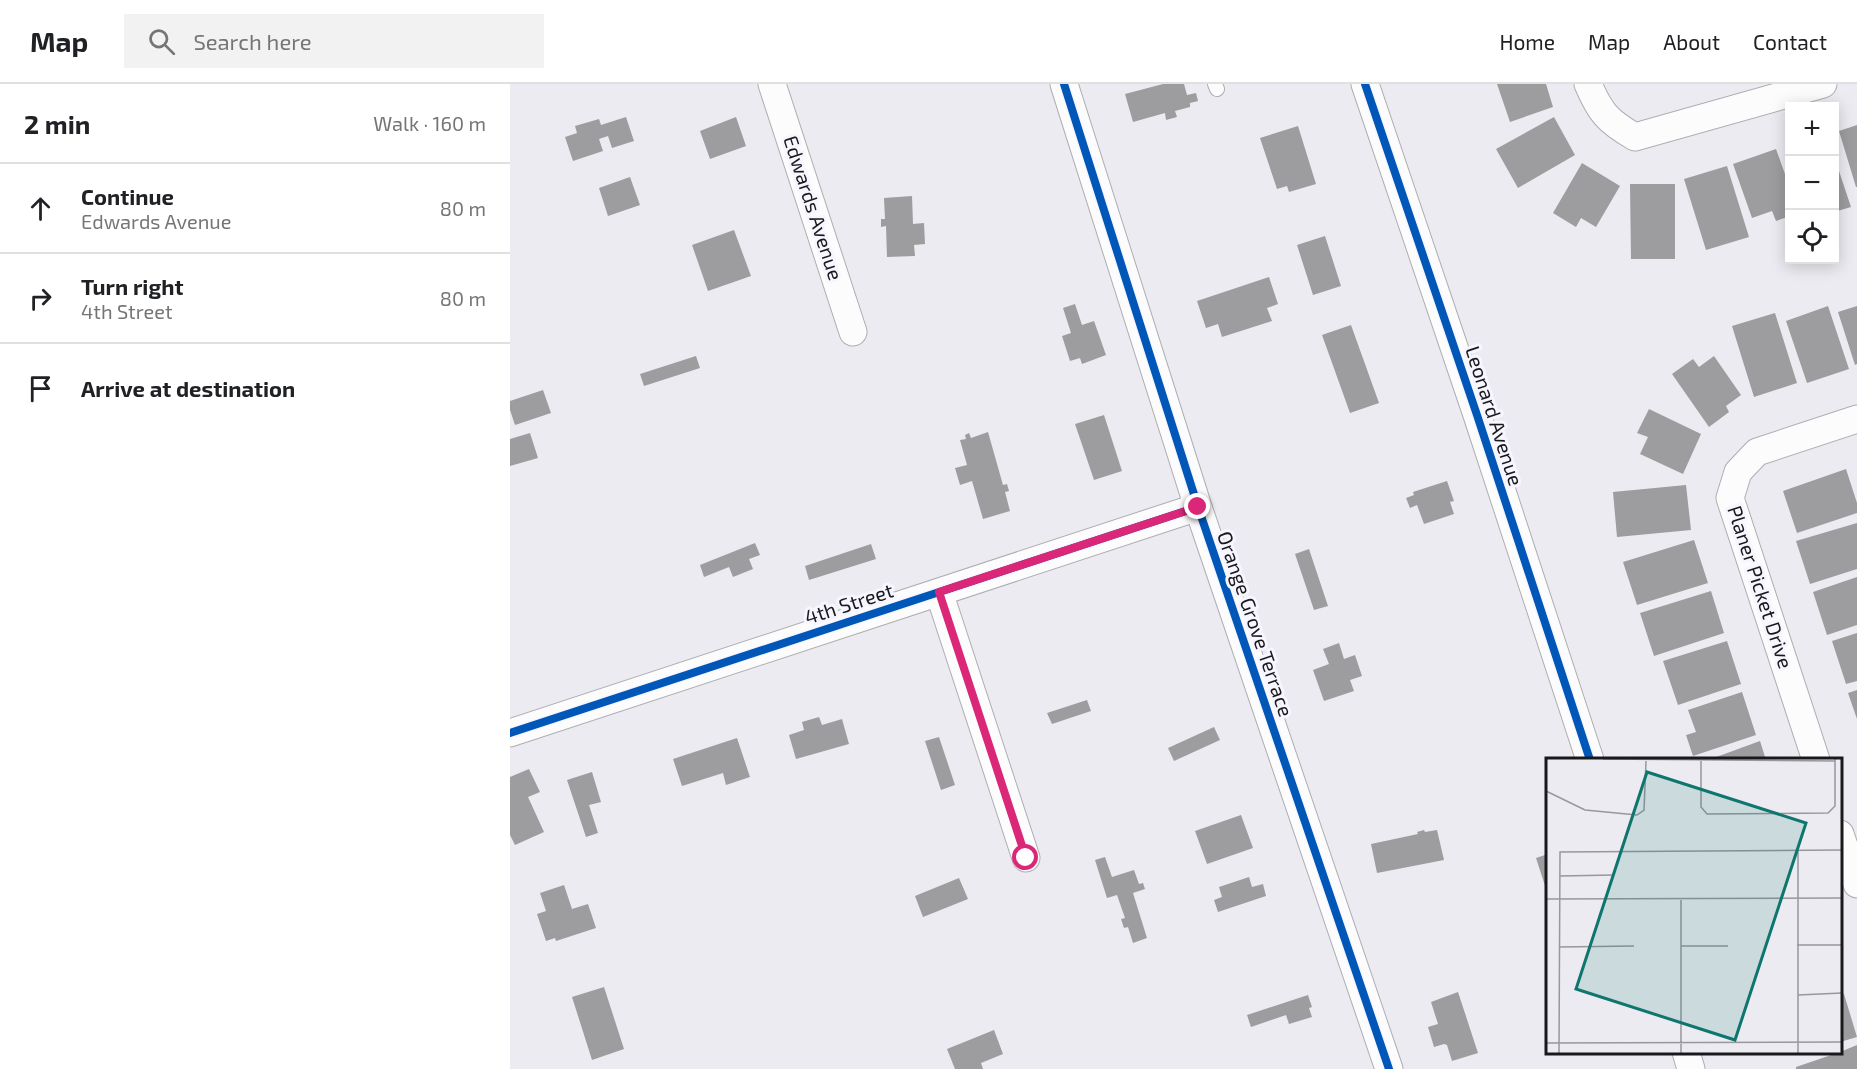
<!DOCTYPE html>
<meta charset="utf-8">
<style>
:root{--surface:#fff;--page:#f2f2f2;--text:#202124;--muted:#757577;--line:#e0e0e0}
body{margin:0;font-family:"Exo 2",sans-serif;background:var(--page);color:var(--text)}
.controls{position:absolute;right:18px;top:18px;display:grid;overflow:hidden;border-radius:0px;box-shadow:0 3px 15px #0003}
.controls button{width:54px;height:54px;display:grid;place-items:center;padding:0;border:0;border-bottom:2px solid var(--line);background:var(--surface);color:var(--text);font:30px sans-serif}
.stop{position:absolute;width:18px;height:18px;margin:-14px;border:4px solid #db2777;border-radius:50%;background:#fff}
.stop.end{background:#db2777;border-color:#fff;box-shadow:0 2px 6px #0008}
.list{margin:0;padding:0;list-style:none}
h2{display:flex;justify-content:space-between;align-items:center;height:78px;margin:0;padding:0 24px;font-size:26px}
h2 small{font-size:20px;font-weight:400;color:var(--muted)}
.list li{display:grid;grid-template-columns:39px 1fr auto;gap:18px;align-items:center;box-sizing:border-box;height:90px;padding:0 24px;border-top:2px solid var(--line)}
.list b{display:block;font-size:22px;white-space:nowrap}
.list p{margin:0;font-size:20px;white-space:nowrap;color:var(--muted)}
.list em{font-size:20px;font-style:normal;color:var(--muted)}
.icon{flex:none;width:33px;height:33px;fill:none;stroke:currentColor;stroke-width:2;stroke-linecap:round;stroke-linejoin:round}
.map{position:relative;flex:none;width:1347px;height:985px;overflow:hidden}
header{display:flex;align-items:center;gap:36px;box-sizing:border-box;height:84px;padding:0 30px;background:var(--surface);border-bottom:2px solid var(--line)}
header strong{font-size:28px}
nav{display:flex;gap:33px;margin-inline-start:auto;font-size:21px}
.search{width:420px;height:54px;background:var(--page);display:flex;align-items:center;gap:15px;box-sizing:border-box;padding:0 21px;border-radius:0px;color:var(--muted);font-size:22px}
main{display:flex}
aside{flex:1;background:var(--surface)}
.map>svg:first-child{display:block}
</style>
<header>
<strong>Map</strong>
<div class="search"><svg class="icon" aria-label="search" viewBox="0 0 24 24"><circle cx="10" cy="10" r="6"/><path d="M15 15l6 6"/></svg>Search here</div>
<nav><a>Home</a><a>Map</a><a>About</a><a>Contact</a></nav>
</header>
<main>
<aside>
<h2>2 min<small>Walk · 160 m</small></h2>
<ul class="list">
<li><svg class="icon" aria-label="ahead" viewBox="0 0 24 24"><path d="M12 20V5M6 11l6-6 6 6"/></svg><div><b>Continue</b><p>Edwards Avenue</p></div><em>80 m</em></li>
<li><svg class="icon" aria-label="right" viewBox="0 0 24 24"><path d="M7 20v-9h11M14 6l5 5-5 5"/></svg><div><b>Turn right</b><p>4th Street</p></div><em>80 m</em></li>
<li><svg class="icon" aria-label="arrive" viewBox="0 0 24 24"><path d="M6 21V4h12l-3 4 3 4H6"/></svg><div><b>Arrive at destination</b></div></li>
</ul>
</aside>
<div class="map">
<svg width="1347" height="985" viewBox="0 0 1347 985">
<rect width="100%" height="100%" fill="#ebebf1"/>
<path fill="#9d9c9e" d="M653,0H674L677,11L686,9L688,17L680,19V23L665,27L667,33L656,36L655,29L623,38L615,10Z
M987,0H1036L1043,23L1000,38Z
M116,33L124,57L102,64L98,52L89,55L93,67L63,77L55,53L67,49L65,42L89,35L91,41Z
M226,33L236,62L200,75L190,47Z
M1044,33L1065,71L1008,104L986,65Z
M1347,41V103H1346L1329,47Z
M788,42L806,100L779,108L777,102L767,105L750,54Z
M1266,65L1280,104V132L1266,137L1262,127L1242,134L1223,80Z
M1324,72L1341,123L1324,128Z
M1072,79L1110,102L1086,143L1071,134L1066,143L1043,129Z
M1217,82L1239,153L1196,166L1174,95Z
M120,93L130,121L98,132L89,104Z
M1120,100H1165V175H1121Z
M402,112L403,140L414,139L415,160L404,161L405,172L377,173L376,142L371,143V135H375L374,114Z
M224,146L241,192L198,207L182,161Z
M815,152L831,202L803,211L787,161Z
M759,193L768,220L757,224L762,237L712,253L708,240L696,244L687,217Z
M565,220L572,241L584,237L596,271L572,280L570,274L560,277L552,252L561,249L553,224Z
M1318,222L1339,285L1297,299L1276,237Z
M1347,222V280L1345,281L1328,228Z
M1265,229L1287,299L1244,313L1222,242Z
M841,241L869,319L840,329L812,251Z
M186,272L190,284L134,302L130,290Z
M1204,272L1231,311L1216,322L1219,328L1199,343L1162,290L1183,275L1189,283Z
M33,306L41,329L5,341L0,326V317Z
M1139,325L1191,350L1173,390L1130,370L1138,353L1127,349Z
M594,331L612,387L584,396L565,340Z
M478,348L493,401L497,400L499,407L495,408L500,427L473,435L462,397L450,401L445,384L457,381L450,356L456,355L455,351L459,349L461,354Z
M20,349L28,374L0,382V355Z
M1336,385L1347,419V429L1287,449L1273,407Z
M937,397L944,417L940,418L944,430L914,440L907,421L900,424L896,414L904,411L903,408Z
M1176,401L1181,446L1107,453L1103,408Z
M1347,439V485L1300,500L1286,457Z
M1184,456L1198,499L1127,521L1113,478Z
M245,459L250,471L239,475L243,485L223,493L219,483L194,493L190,481Z
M361,460L366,475L299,496L295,482Z
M799,465L818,522L804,526L785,470Z
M1347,493V541L1317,551L1303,508Z
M1201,507L1214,549L1144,572L1130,529Z
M1347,549V597L1336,600L1322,557Z
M1217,557L1231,600L1168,621L1153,577Z
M829,559L834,575L845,571L852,592L840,596L844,607L814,617L803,586L819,580L813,565Z
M1347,606V635L1338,609Z
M1232,608L1246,651L1183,672L1176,651L1186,648L1178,626Z
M577,616L581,627L542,640L537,629Z
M309,633L312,641L332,635L339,660L286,675L279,651L294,646L292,638Z
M704,643L710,656L664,677L658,664Z
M429,653L445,701L431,706L415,657Z
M227,654L240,693L216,701L213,689L172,702L163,675Z
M1250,657L1256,676H1198Z
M19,685L30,708L18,713L34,748L5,761L0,751V693Z
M82,688L91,718L79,721L88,749L76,753L57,696Z
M731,731L743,764L697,780L685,747Z
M914,746L915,748L927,746L934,776L867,789L861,760L908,750L907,748Z
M1038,770V811L1026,774Z
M595,773L602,793L624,786L629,800L633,799L635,805L623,809L637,854L623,859L618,843L614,844L611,835L615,834L607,811L597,814L585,776Z
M739,793L742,803L753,800L756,812L708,828L704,816L712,813L709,803Z
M449,794L458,815L413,833L405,812Z
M54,801L62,825L78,820L86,844L46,857L45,854L36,857L27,830L36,827L30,809Z
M94,903L114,965L82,976L62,913Z
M948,908L968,969L942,977L937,961L934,960L924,963L918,943L928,940L921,918Z
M1334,910L1347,953L1330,958V911Z
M798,911L802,923L799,924L802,933L779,940L776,931L741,943L737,931Z
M484,946L493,970L471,979L473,985H445L437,965Z
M1347,961V985H1286V983L1330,968Z"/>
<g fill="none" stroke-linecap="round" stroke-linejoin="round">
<defs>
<path id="service" d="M705,0L707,5"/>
<path id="minor" d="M262,0L343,248
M554,0L688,423L879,985
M855,0L967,331L1080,676
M1078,0C1090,28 1097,37 1125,53L1313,0
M429,508L516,774
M0,649L688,423
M1306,676L1220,414L1228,388L1247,368L1347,335
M1330,750L1347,800
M1176,968L1181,985"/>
</defs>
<use href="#service" stroke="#aeaeb2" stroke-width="16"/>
<use href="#minor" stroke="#aeaeb2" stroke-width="29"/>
<use href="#service" stroke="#fcfcfd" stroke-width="14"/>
<use href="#minor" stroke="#fcfcfd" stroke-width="27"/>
<defs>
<path id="cycleway" d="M554,0L688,423L879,985
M855,0L967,331L1080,676
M0,649L688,423"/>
</defs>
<use href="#cycleway" stroke="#f7f6fe" stroke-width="11"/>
<use href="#cycleway" stroke="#0057b8" stroke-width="8"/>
</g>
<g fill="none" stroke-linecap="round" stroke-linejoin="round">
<path stroke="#db2777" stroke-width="8" d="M516,774L429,508L688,423"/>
</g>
<g text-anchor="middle" stroke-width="6" stroke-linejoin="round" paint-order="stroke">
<g font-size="20" fill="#19191c" stroke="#f7f6fe">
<text transform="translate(303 124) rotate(72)" y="7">Edwards Avenue</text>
<text transform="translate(984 332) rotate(72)" y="7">Leonard Avenue</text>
<text transform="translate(1250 503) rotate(72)" y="7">Planer Picket Drive</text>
<text transform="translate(339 520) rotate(-18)" y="7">4th Street</text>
<text transform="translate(745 540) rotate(71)" y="7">Orange Grove Terrace</text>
</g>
</g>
<g transform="translate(1036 674)">
<rect width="296" height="296" fill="#ebebf1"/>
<path fill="none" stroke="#97979c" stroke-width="1.5" d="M57,1L289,3M155,1V49L161,56L282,55L289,48V1M0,33L39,52L91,57L98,52L100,3M252,92V295M14,118L68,117M0,141L296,140M135,142V295M251,187H296M135,188H182M13,189L88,188M252,237L296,235M0,285L296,284M13,295L14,94L296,92"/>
<path fill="#0f766e" fill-opacity="0.15" stroke="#0f766e" stroke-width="3" d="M101,14L260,65L189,282L30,231Z"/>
<rect width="296" height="296" fill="none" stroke="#19191c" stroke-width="3"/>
</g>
</svg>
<div class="controls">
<button>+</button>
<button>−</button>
<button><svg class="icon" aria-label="locate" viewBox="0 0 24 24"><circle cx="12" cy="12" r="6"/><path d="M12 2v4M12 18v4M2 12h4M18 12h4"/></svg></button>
</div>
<div class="stop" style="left:516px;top:774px"></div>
<div class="stop end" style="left:688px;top:423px"></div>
</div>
</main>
